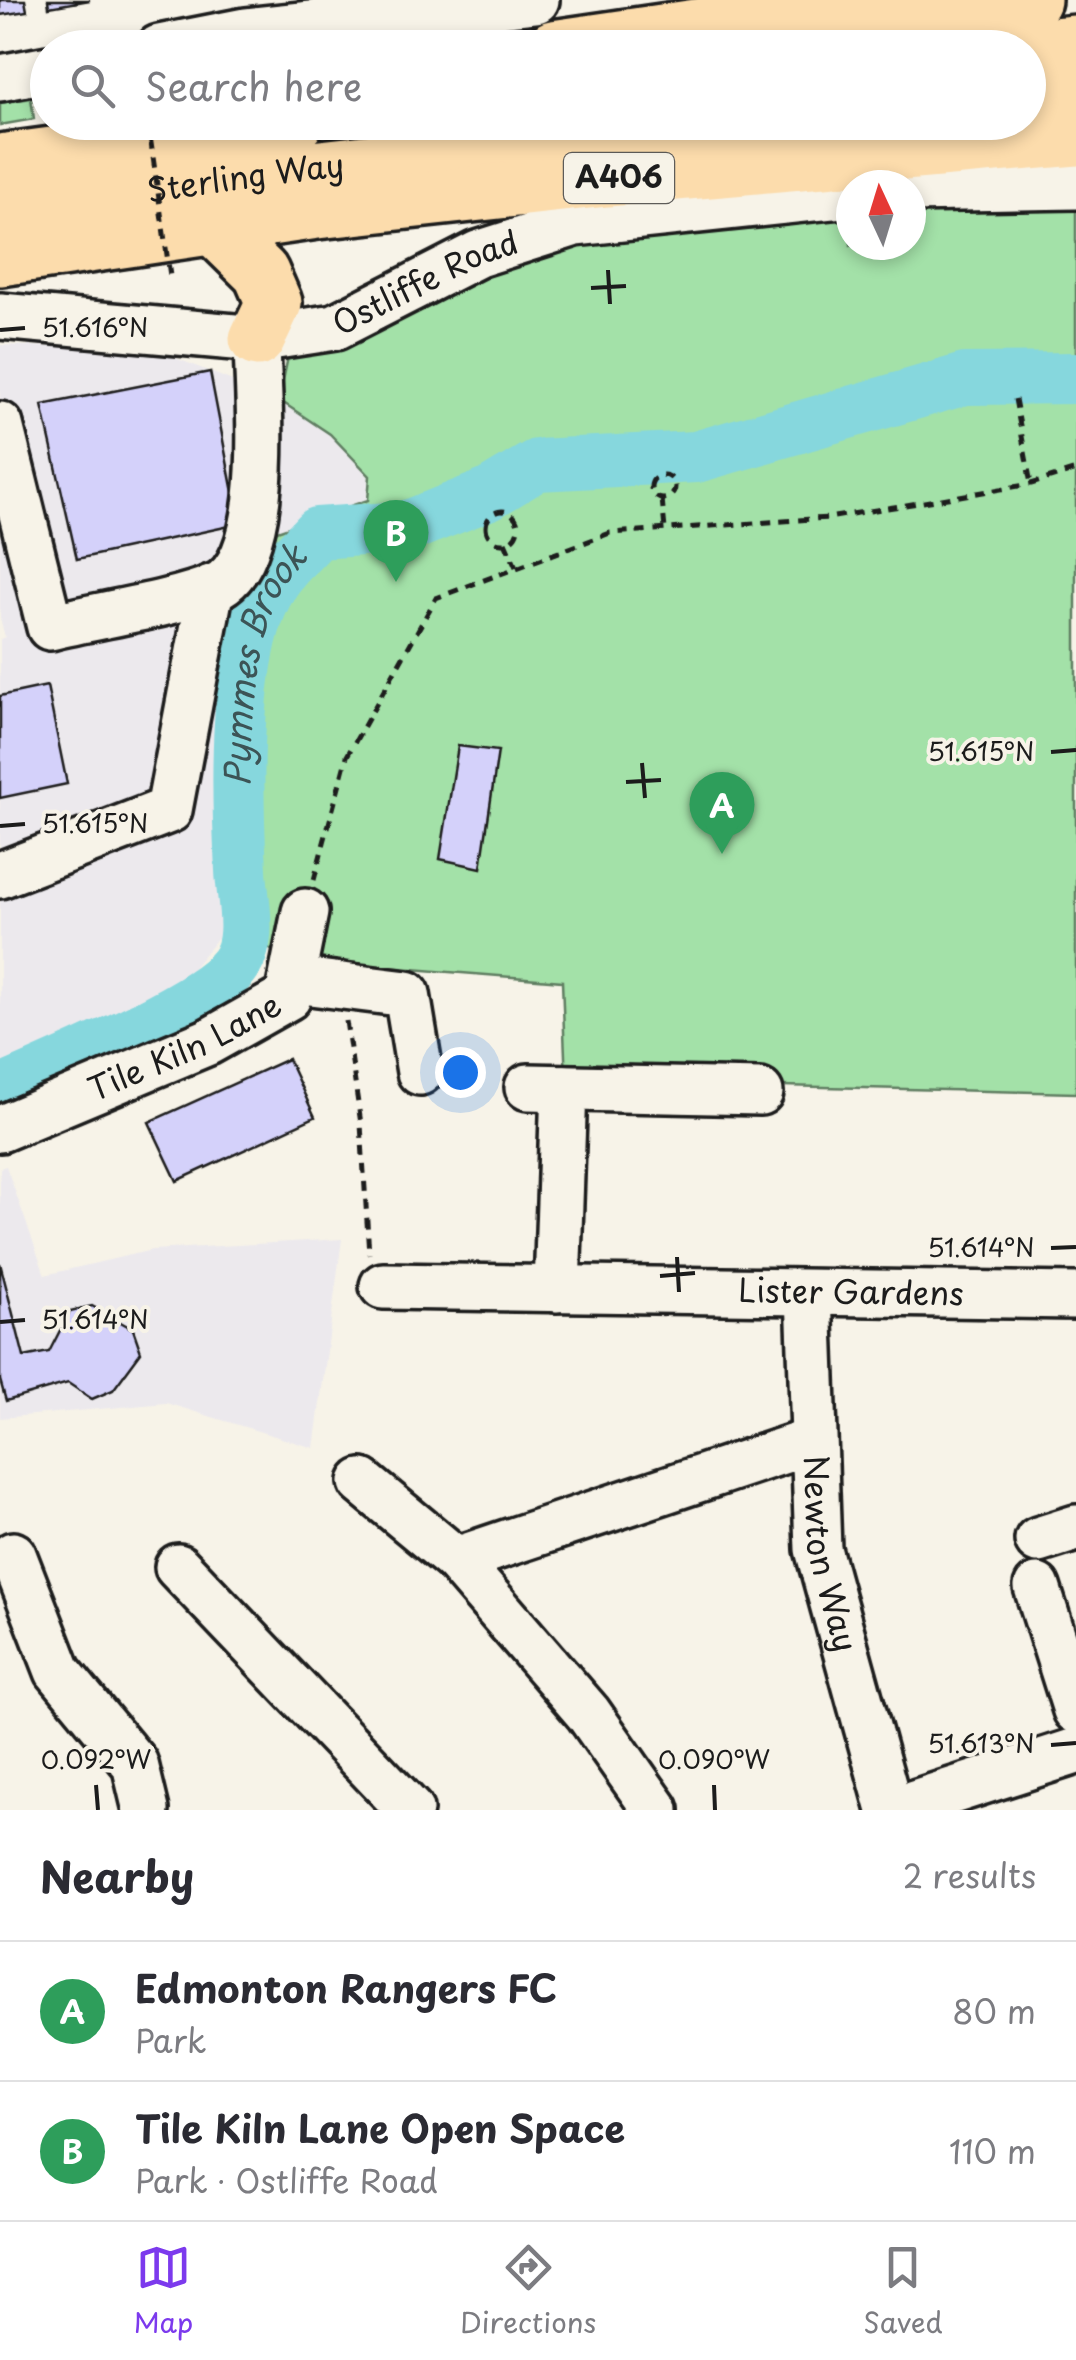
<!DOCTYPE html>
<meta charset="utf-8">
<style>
:root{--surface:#fff;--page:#f2f2f3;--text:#2b2b33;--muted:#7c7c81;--line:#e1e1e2;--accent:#7c3aed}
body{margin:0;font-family:"Playpen Sans",sans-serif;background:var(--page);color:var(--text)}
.compass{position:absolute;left:836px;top:170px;width:90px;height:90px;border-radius:50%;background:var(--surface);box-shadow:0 5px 15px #0003;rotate:356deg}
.you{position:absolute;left:460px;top:1072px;width:35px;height:35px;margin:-25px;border:8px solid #fff;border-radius:50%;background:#1a73e8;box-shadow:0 0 0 15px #1a73e833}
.badge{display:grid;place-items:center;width:65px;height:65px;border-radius:50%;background:var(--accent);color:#fff;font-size:32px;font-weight:700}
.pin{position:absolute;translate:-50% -82px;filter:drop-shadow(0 2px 5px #0008)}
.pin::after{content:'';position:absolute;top:52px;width:35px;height:30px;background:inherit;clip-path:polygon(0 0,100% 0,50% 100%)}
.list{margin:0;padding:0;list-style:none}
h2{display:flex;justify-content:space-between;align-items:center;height:130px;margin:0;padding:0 40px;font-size:42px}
h2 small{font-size:32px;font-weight:400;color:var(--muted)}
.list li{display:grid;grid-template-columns:65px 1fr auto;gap:30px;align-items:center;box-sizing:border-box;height:140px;padding:0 40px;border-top:2px solid var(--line)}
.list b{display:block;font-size:38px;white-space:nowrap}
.list p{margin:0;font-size:32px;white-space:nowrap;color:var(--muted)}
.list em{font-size:32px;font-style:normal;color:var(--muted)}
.icon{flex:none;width:55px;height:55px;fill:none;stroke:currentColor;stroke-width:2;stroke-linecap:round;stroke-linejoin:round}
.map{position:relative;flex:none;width:1076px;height:1810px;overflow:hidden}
.search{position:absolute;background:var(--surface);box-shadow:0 5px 15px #0003;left:30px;right:30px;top:30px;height:110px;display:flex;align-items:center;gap:25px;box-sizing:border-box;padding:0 35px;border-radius:55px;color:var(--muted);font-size:38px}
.sheet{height:410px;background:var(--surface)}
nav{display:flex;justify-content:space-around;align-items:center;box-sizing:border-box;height:140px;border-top:2px solid var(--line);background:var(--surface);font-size:28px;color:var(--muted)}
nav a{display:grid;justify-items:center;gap:5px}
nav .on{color:var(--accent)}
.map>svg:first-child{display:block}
</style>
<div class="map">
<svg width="1076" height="1810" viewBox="0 0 1076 1810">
<rect width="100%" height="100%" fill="#f7f3e8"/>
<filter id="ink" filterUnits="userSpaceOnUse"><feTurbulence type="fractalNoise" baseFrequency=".01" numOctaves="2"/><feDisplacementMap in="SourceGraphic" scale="20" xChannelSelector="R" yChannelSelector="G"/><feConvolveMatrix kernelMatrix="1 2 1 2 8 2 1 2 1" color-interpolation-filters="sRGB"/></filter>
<g filter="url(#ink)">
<path fill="#ece9ed" d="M0,345L156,350L279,400L330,434L370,476L368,500L277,532L219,763L230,923L187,975L0,1079V639L5,637L0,618Z
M6,1166L45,1275L152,1250L342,1239L314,1448L166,1403L0,1418V1168Z"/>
<path fill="#a3e1a8" stroke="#607e62" stroke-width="2.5" d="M31,98L34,119L0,125V103Z
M1076,201V1093L566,1081L562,981L349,964L296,966L230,923L219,763L238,602L277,531L368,500L370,476L330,434L279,400L289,352L460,282L596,238L851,208V245H911V206Z"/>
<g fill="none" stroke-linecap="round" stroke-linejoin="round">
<path stroke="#86d7dd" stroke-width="52" id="s1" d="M0,1092C51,1069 203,1007 234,966C254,941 242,899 241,870C237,795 232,648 272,585C283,566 302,550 317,533L406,527L489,494L537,465L696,457L965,379L1076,378"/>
</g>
<path fill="#d4d1fa" stroke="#1c1c1c" stroke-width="2.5" d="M0,0H25L27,11L0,15Z
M48,0H90L49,7Z
M210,372L239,524L77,559L42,405Z
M47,686L67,784L0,798V696Z
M458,746L498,751L481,868L440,859Z
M288,1059L315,1117L177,1181L149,1122Z
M0,1263L24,1357L49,1352L70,1311L92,1306L133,1329L141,1352L113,1390L92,1399L68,1383L6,1401L0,1380Z"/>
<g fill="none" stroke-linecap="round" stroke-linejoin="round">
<defs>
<g id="minor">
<path d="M159,48L245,31L536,0"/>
<path d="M0,78L48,69"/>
<path d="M911,189L1076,186"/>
<path id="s2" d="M0,316L257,339L335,327L478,254L575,223L851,194"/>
<path d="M0,425L50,627C97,615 172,605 215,587C276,561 257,395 257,339"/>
<path d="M0,875L169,810L211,588"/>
<path d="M294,980L407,994L420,1072"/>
<path d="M528,1087L760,1092"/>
<path id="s3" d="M0,1129L208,1042L288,997L305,912"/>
<path id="s4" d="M383,1286L1076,1296"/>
<path d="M557,1289L564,1088"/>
<path id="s5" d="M809,1293L818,1549L890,1810"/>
<path d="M362,1482L456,1560L588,1713L656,1810"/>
<path d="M1038,1540L1076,1528"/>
<path d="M13,1555L58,1671L135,1764L146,1810"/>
<path d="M456,1560L812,1441"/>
<path d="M178,1567L410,1810"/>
<path d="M1037,1587L1076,1710"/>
<path d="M893,1810L1076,1751"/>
</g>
<g id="highway">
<path d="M553,48L731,22L1033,0"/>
<path d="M1022,48L1076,43"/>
<path d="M1028,95L1076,91"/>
<path d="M0,162L296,122"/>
<path id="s6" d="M0,212L285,172L729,122"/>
<path d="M213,226L261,273L274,303L257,339"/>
<path d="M0,258L317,211L607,179L1076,138"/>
</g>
</defs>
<use href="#minor" stroke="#1c1c1c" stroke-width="52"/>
<use href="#highway" stroke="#1c1c1c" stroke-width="62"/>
<path stroke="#1c1c1c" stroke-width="5" stroke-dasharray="10 8" stroke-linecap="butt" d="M1015,399L1031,484
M651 487a12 12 0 1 1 24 0a12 12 0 1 1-24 0Z
M662,499L665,529
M486 527a16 16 0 1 1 32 0a16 16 0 1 1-32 0Z
M505,542L516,567
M314,880L347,756L436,598L610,533L828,518L1031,484L1076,470
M346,1021L361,1124L369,1254"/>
<use href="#minor" stroke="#f7f3e8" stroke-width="45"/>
<use href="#highway" stroke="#fcdcac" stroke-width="55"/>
<path stroke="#1c1c1c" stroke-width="5" stroke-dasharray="10 8" stroke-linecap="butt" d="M148,122L170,276L164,277"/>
</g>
</g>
<path fill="none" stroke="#1c1c1c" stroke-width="4" d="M608,270L610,304M591,288L626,286M0,330L25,328M1051,752L1076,750M642,763L645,798M626,782L661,780M0,826L25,824M1051,1248L1076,1247M677,1257L679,1292M660,1276L695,1273M0,1322L25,1320M1051,1745L1076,1743M96,1785L98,1810M714,1785L715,1810"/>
<g text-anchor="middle" stroke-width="8" stroke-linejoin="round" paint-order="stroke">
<rect fill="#f7f3e8" stroke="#5e5c59" stroke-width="2.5" x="564" y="153" width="110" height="50" rx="8"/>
<g font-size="30" font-weight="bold" fill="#1c1c1c">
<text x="619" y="188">A406</text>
</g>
<g font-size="32" fill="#1c1c1c" stroke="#f7f3e8">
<text dy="11" stroke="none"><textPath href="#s6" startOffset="248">Sterling Way</textPath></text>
<text dy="11" stroke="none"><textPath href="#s2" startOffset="438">Ostliffe Road</textPath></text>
<text dy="11" stroke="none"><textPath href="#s3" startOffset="202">Tile Kiln Lane</textPath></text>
<text dy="11" stroke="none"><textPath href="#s4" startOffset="468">Lister Gardens</textPath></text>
<text dy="11" stroke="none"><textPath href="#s5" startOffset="262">Newton Way</textPath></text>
</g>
<g font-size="35" font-style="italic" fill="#3c5456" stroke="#f7f3e8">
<text dy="12" stroke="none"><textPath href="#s1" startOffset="575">Pymmes Brook</textPath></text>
</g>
</g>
<g font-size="25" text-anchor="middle" fill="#1c1c1c" stroke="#f7f3e8" stroke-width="8" stroke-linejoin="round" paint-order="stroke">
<text x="95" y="337">51.616°N</text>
<text x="981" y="761">51.615°N</text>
<text x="95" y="833">51.615°N</text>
<text x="981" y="1257">51.614°N</text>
<text x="95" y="1329">51.614°N</text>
<text x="981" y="1753">51.613°N</text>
<text x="96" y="1769">0.092°W</text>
<text x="714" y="1769">0.090°W</text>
</g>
</svg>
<svg class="compass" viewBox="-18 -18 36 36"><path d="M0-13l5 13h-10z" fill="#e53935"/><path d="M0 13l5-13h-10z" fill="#7c7c81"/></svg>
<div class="you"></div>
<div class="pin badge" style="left:722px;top:854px;background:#2e9e5b">A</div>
<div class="pin badge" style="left:396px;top:582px;background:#2e9e5b">B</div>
<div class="search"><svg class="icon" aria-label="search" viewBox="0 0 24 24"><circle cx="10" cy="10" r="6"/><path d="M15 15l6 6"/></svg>Search here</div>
</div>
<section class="sheet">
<h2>Nearby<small>2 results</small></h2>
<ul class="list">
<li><span class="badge" style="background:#2e9e5b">A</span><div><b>Edmonton Rangers FC</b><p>Park</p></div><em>80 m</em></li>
<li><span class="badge" style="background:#2e9e5b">B</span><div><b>Tile Kiln Lane Open Space</b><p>Park · Ostliffe Road</p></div><em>110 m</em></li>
</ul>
</section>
<nav>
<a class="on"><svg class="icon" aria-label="map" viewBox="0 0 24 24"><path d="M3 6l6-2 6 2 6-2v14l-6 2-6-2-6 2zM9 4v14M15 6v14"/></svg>Map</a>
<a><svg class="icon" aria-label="directions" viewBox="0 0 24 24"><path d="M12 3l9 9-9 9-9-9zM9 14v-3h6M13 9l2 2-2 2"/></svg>Directions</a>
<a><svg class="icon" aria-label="saved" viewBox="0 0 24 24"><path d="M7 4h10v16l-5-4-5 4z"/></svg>Saved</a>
</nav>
